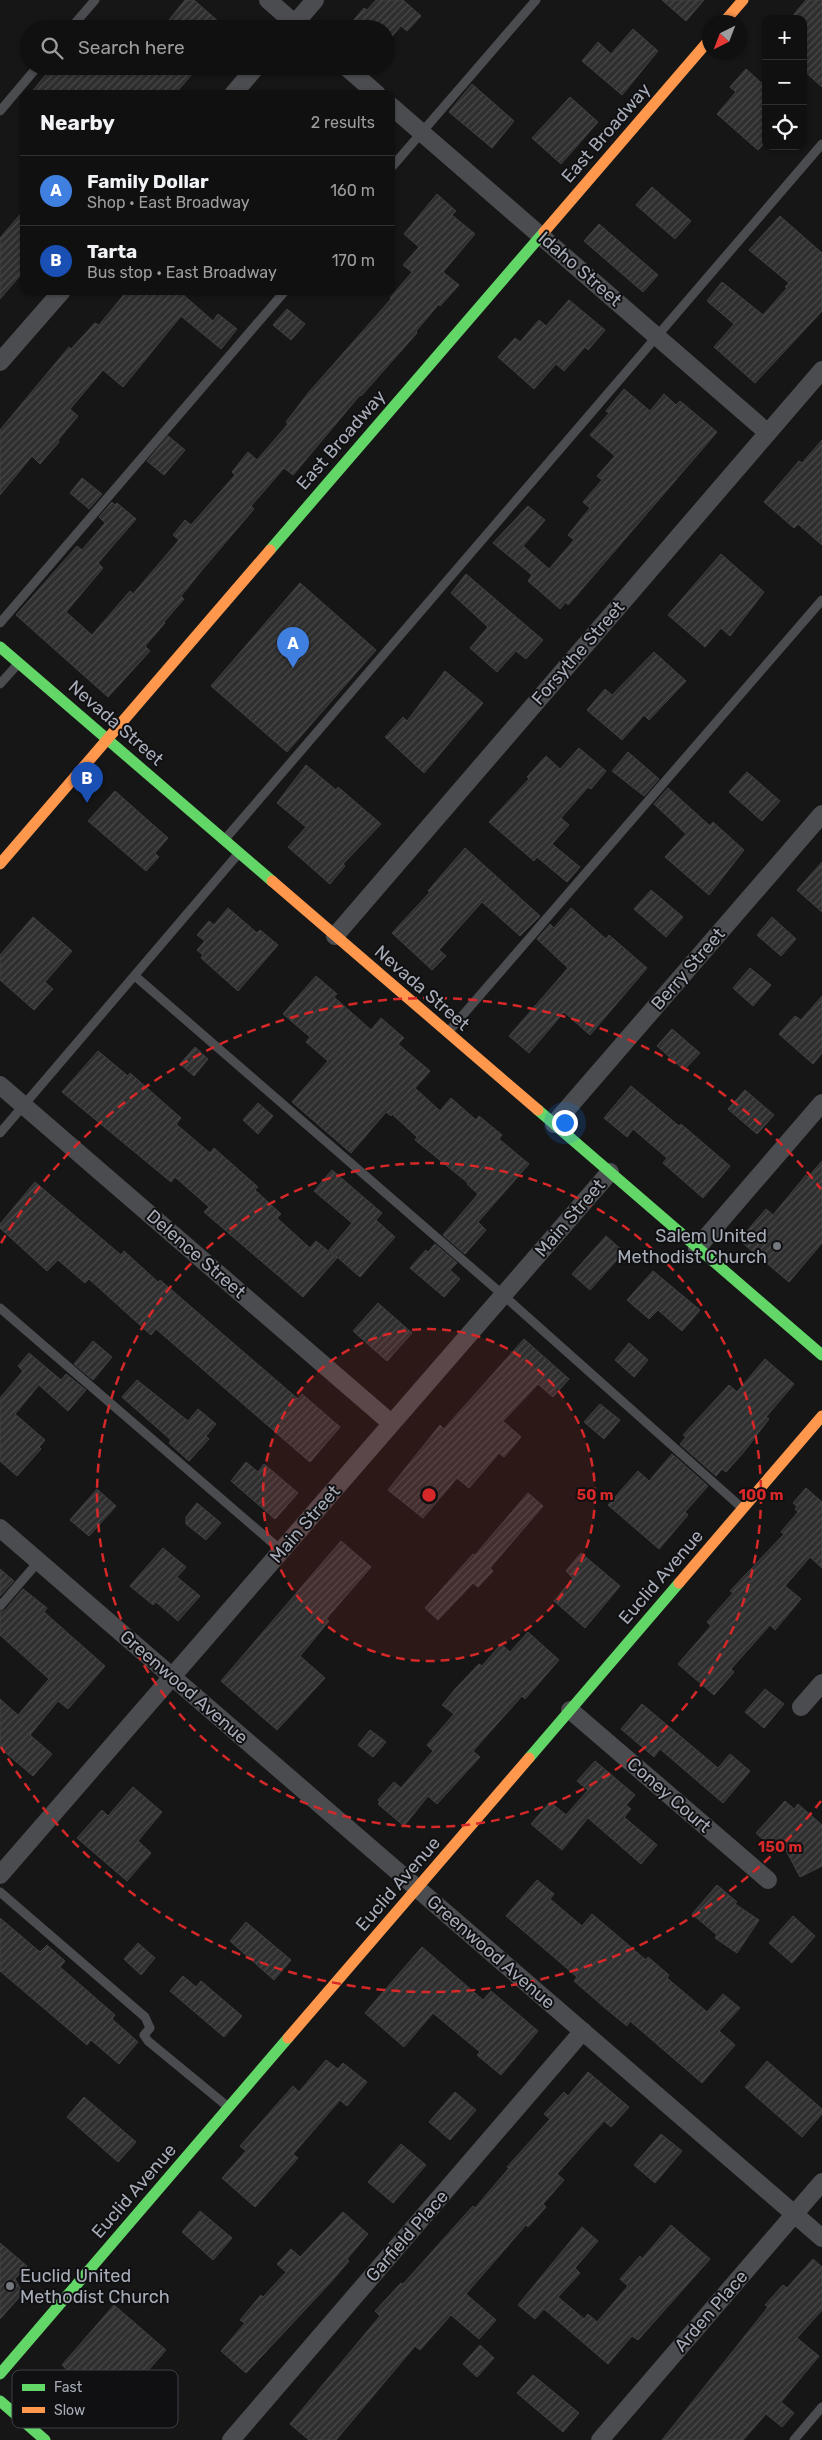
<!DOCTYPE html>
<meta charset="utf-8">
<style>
:root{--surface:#101010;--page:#191919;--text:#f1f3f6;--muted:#9c9d9f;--line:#303030;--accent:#db2777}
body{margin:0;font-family:Rubik,sans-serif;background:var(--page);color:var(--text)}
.controls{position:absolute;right:15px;top:15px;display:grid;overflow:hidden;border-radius:10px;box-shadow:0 1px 4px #0004}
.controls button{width:45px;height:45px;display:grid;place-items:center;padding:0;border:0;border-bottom:1px solid var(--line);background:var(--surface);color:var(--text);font:25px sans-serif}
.compass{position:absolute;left:702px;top:15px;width:45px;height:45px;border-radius:50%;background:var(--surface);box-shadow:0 1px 4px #0004;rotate:222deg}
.you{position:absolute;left:564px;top:1122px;width:18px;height:18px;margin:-12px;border:4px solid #fff;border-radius:50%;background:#1a73e8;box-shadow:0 0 0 8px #1a73e833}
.badge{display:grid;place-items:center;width:32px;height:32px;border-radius:50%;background:var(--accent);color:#fff;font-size:16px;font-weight:700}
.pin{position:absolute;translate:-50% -41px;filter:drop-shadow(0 1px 2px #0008)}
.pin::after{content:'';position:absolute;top:26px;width:18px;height:15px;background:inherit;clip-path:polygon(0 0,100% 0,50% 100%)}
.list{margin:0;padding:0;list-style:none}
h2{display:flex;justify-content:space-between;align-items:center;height:65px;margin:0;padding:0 20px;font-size:21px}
h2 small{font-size:16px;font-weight:400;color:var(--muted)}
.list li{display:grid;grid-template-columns:32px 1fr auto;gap:15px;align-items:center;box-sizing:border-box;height:70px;padding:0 20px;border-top:1px solid var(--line)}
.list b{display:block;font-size:19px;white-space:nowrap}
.list p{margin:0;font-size:16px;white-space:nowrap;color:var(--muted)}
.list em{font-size:16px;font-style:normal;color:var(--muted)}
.icon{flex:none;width:28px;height:28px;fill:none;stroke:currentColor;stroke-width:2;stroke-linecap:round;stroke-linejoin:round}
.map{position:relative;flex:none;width:822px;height:2440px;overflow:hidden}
.search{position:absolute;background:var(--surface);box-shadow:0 1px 4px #0004;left:20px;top:20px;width:375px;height:55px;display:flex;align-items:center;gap:12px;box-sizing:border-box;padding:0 18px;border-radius:28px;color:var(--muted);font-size:19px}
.panel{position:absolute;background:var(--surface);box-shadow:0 1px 4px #0004;left:20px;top:90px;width:375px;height:205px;border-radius:10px}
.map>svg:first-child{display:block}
</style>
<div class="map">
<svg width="822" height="2440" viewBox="0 0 822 2440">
<defs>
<pattern id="building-hatch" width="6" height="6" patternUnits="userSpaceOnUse" patternTransform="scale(1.25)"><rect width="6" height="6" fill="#2f2f30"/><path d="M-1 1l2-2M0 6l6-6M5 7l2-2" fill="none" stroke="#4a4a4c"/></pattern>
</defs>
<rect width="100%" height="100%" fill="#161616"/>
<path fill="url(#building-hatch)" stroke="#3e4042" d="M185,0H194L227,29H179L169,20Z
M376,0H403L421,16L407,31L401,26L386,43V29H346L364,8L367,10Z
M662,0H704L686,21Z
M806,0H822V87L803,70V19H790Z
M633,29L658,51L622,95L582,61L598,42L611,54Z
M53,66H199L175,94H30Z
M746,69L766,87V141L758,150L717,114L736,92L730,87Z
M472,84L514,121L492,148L449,112Z
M570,97L598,122L561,164L532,138Z
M652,187L691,221L675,239L636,205Z
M437,194L456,211L452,215L475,234L443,272L459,285L440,306L439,304L416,331L417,333L361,396L360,395L293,475L284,468L251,506L254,509L202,570L181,596L184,599L164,622L165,623L145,646L150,651L108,697L16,615L77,546L82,550L105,523L99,517L112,502L115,505L117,503L136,519L98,563L103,568L66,612L92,635L130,591L133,594L179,540L173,535L185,520L191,525L235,475L232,472L248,452L257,460L288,424L286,422L309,392L391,299L390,298L412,272L403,265L419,247L404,234Z
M24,210V271L0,299V238Z
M780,216L822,253V311L755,383L714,347L734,324L707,301L722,282L763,315L787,288L785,287L789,283L749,250Z
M599,224L658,275L643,292L584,241Z
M127,291H179L213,321L218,314L237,329L221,349L181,316L123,387L103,370L70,409L78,416L58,440L59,442L40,464L32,456L0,495V430L69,347L71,349L95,323L99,325Z
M569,300L605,330L588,350L585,347L564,371L556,364L534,389L498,357L515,338L520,342L539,320L546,326Z
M287,309L305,324L291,340L273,325Z
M624,389L650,411L664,394L676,405L680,401L717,432L576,596L568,605L566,602L560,609L528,581L532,575L493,543L528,506L545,520L523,546L549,569L574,540L568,535L590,508L583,502L602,480L597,476L615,456L590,435L609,413L606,411Z
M168,436L185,450L164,475L147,461Z
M822,440V545L798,524L794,528L764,502L799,461L802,463Z
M82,478L102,494L89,509L70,493Z
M721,554L764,592L730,636L721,628L705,647L668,615Z
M466,574L543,640L526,659L516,651L497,672L470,648L488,627L451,593Z
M300,583L376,650L287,752L211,686Z
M654,652L686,681L649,720L644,715L622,740L587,710L605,689L612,695Z
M445,671L483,703L424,773L385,737L403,717L407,721Z
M579,748L606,771L591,789L588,787L561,818L569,825L552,844L580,867L567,882L537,857L534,861L489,822L529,779L527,777L546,756L560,769Z
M628,752L659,779L644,796L612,771Z
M306,765L336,790L338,787L381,824L343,864L345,866L330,884L288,847L306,827L277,803Z
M747,772L780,801L762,821L729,792Z
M668,788L710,826L713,822L744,850L709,895L665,857L686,834L654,804Z
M115,791L168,838L155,853L159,857L146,871L88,821Z
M465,848L540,916L520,936L482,902L439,950L446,956L432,970L392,933L430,892L428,891Z
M822,862V912L797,890Z
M651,890L683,917L666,937L634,909Z
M228,908L257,933L260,930L278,945L238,991L201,958L203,955L197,950L205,941L197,935L209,921L214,925Z
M571,908L606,939L609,935L647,968L590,1035L564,1012L529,1053L509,1036L568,968L537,939L550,924L554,928Z
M33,917L72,951L45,982L53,989L34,1010L0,980V955Z
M772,917L796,939L781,956L757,935Z
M750,968L771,985L753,1006L733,988Z
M316,976L337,994L334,997L371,1030L381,1018L404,1038L398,1044L430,1071L415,1088L440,1111L451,1098L476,1120L479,1116L502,1135L499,1139L529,1164L478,1222L486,1230L465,1254L443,1235L478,1194L467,1184L468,1183L415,1140L417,1137L392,1114L391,1116L386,1112L351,1153L292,1102L328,1061L306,1042L310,1037L283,1014Z
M822,996V1053L813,1064L779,1034L795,1016L801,1020Z
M672,1029L700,1053L684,1070L657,1046Z
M195,1047L208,1059L194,1076L180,1064Z
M98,1051L128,1076L130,1073L181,1118L176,1124L210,1153L214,1148L258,1187L255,1190L281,1214L277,1218L310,1248L316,1241L337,1258L303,1297L204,1212L209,1207L175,1177L171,1182L62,1092Z
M631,1086L679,1126L681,1124L730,1166L703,1198L663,1163L667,1158L633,1129L627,1137L604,1118Z
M745,1090L774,1115L757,1134L728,1109Z
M258,1103L273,1116L258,1134L243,1120Z
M822,1161V1243L789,1282L739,1240L766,1209L773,1215L806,1175L808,1177Z
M332,1170L382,1213L376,1220L395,1237L360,1277L329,1250L352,1223L314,1191Z
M35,1182L121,1255L124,1251L158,1282L160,1280L298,1399L302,1394L340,1427L310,1462L156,1329L151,1335L89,1279L85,1283L58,1260L47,1271L0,1228V1224Z
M606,1236L624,1252L590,1290L572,1274Z
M435,1244L457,1263L450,1270L460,1279L444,1297L410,1268L426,1250L428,1252Z
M653,1271L700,1310L682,1331L658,1310L649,1319L627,1300Z
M378,1303L412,1333L387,1361L353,1331Z
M524,1339L569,1379L553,1397L538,1384L503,1421L521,1437L504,1457L499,1453L469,1488L457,1478L423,1518L388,1490L440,1425L444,1429Z
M93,1341L112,1357L93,1380L74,1364Z
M629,1343L648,1360L634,1377L615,1360Z
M29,1353L61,1380L66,1374L86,1390L68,1411L39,1385L15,1414L45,1440L39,1447L41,1449L17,1476L0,1461V1398L23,1371L18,1366Z
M765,1359L794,1384L766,1417L769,1419L743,1453L726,1472L722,1469L716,1476L680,1444L686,1437L683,1435L729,1385L737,1392Z
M137,1380L188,1421L198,1409L216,1424L206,1436L209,1439L189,1461L169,1443L171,1440L122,1397Z
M600,1404L620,1420L604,1439L584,1422Z
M672,1454L708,1486L685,1512L688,1515L659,1549L608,1505L638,1471L649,1481Z
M246,1462L258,1472L264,1464L298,1493L275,1519L231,1481Z
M806,1488L822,1502V1568L810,1557L785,1586L801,1599L775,1630L770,1625L731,1669L734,1672L714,1695L678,1664L711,1626L707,1622L733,1593L730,1591L784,1534L781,1532L798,1512L795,1509L797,1506L793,1503Z
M97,1489L116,1506L89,1536L70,1520Z
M528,1493L543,1506L490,1568L493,1571L478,1587L473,1583L438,1620L425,1608L473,1554L475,1555Z
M197,1503L221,1523L206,1540L186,1524V1517Z
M341,1541L371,1567L326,1619L329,1621L300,1656L325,1678L277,1730L221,1681Z
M163,1548L186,1567L177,1577L200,1596L178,1621L156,1602L153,1605L130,1586Z
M581,1553L620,1586L585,1628L554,1601L573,1578L566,1571Z
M0,1569L14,1581L0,1596Z
M23,1589L47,1608L44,1612L105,1666L68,1709L58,1701L30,1735L52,1754L33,1776L0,1748V1699L18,1715L49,1679L0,1635V1612L5,1610Z
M528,1632L559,1660L525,1699L522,1696L473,1751L480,1757L437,1804L428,1796L404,1826L378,1804L380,1802L378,1800L394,1782L401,1788L433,1751L427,1745L454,1714L442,1705L456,1688L479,1664L482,1666L501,1644L510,1652Z
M765,1689L784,1704L764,1728L745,1712Z
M642,1704L718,1768L730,1754L750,1771L723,1803L660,1749L654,1757L621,1729Z
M370,1730L386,1742L373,1757L358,1745Z
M595,1761L635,1795L626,1805L631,1809L624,1817L657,1845L641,1864L588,1818L562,1850L531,1824L550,1802L566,1815L588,1790L577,1781Z
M133,1787L162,1812L138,1841L151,1853L127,1881L77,1838L102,1810L108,1816Z
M785,1801L794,1809L798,1804L822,1825V1866L800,1877L782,1843L775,1850L756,1833Z
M537,1880L554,1894L550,1899L582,1926L592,1914L646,1960L648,1957L669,1975L667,1978L707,2012L723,1994L740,2008L719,2031L735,2045L702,2083L630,2021L627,2026L605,2008L574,1981L577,1977L506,1916Z
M717,1885L737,1902L735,1904L759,1920L737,1953L715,1938L717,1935L692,1914Z
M793,1916L815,1936L792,1963L769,1943Z
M0,1918L40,1952L47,1945L65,1961L60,1967L115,2015L112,2019L138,2042L119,2064L91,2040L87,2045L0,1971Z
M246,1922L291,1960L274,1980L230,1941Z
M138,1943L155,1958L141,1975L124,1959Z
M422,1947L483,2000L491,1991L538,2031L501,2075L477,2055L480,2052L433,2013L404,2047L365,2013Z
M183,1976L196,1987L201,1981L242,2016L224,2037L170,1991Z
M326,2060L338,2069L343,2063L367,2082L347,2106L340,2100L293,2154L298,2158L255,2207L222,2178L246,2151L240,2146L293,2086L299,2092Z
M767,2061L822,2109V2114L802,2137L745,2087Z
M588,2072L629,2107L611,2127L604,2121L557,2174L564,2180L543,2204L546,2207L528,2227L526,2225L466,2294L496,2320L479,2339L451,2315L420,2350L415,2346L336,2440H309L290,2424L380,2316L375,2311L401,2283L403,2284L473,2206L475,2208L509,2168L507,2167L550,2119L544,2114L564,2092L568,2096Z
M455,2092L476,2110L450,2140L429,2122Z
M84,2097L136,2142L118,2162L67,2117Z
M661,2134L682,2151L655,2183L634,2165Z
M401,2144L426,2165L393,2203L368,2182Z
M200,2211L232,2238L213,2260L182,2232Z
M343,2212L368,2234L347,2259L349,2261L330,2283L246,2373L221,2351L245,2323L240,2320L261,2295L263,2297L286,2272L277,2264L291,2249L300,2257Z
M671,2225L710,2259L638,2340L632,2336L608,2364L544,2309L535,2319L518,2305L582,2227L598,2241L575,2268L580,2273L558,2297L584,2319L588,2314L597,2322L628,2286L620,2279L640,2256L642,2259Z
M0,2243L27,2266L15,2279L23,2293L0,2319Z
M813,2259L822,2267V2310L797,2338L819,2356L781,2402L794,2413L782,2427L766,2414L743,2440H662L768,2307L765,2305L783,2285L787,2288Z
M114,2305L166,2350L106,2419L65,2382L72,2375L62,2365Z
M480,2345L494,2358L477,2377L463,2364Z
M533,2375L579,2413L563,2432L517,2393Z"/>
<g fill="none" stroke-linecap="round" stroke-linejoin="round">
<path stroke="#4a4c4f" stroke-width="9" d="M70,29L95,0
M0,111L38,66
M391,168L536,0
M0,623L285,291
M0,684L17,665
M226,838L822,144
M135,976L503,1295L741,1507
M449,1031L822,600
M0,1133L239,853
M0,1308L282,1551
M0,1606L39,1561
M0,1892L145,2017L150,2028L144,2035L148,2041L227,2106
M794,2440L822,2407"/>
<path stroke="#4a4c4f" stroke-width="18" d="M268,0L301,29
M290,29L315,0
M345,66L377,94
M233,94L257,66
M391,106L768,433
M0,362L62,291
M335,936L822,370
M0,1085L391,1423
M554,1124L822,814
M697,1248L822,1103
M0,1528L822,2238
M801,1707L822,1683
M570,1710L768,1880
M0,1875L610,1172
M231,2440L583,2031
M600,2440L822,2182"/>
<path stroke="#63d668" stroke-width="11" d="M270,550L544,232
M0,647L272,881
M538,1110L822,1355
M529,1758L679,1583
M0,2374L288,2038
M0,2401L45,2440"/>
<path stroke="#ff974d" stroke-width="11" d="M724,22L743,0
M544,232L710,39
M0,864L270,550
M272,881L538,1110
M679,1583L822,1416
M288,2038L529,1758"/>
</g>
<circle cx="429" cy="1495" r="166" fill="#d62828" fill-opacity=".12"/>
<g fill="none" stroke="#d62828" stroke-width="2.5" stroke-dasharray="9 6">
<circle cx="429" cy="1495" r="166"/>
<circle cx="429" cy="1495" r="332"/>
<path d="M821 1801A497 497 0 0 1 1 1747M1 1243A497 497 0 0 1 821 1189"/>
</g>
<g fill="#74787f" stroke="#101012" stroke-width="2">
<circle cx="777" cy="1246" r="5"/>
<circle cx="10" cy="2286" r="5"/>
</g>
<g text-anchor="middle" stroke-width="4" stroke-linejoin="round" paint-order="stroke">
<g font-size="18" fill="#a7adb8" stroke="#101012">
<text transform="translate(606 133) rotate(-49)" y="6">East Broadway</text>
<text transform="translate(580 269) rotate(41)" y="6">Idaho Street</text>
<text transform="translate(341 440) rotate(-49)" y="6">East Broadway</text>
<text transform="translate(578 653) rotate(-49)" y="6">Forsythe Street</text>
<text transform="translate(116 723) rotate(41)" y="6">Nevada Street</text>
<text transform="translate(688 969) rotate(-49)" y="6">Berry Street</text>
<text transform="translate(422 988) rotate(41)" y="6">Nevada Street</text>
<text transform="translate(570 1218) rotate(-49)" y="6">Main Street</text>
<text transform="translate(196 1254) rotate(41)" y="6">Delence Street</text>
<text transform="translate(305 1524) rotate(-49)" y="6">Main Street</text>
<text transform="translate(661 1577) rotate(-49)" y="6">Euclid Avenue</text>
<text transform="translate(184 1687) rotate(41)" y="6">Greenwood Avenue</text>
<text transform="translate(669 1795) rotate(41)" y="6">Coney Court</text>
<text transform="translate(398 1884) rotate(-49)" y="6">Euclid Avenue</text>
<text transform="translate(491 1952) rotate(41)" y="6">Greenwood Avenue</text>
<text transform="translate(134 2191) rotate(-49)" y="6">Euclid Avenue</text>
<text transform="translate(407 2236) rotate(-49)" y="6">Garfield Place</text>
<text transform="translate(711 2311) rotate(-49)" y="6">Arden Place</text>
</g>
<g font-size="18" fill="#a7adb8" stroke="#101012" text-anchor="end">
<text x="767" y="1242">Salem United<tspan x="767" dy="21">Methodist Church</tspan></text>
<text x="20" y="2282" text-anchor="start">Euclid United<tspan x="20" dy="21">Methodist Church</tspan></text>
</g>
</g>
<rect x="12" y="2370" width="166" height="58" rx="8" fill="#101012" stroke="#3d3f44" stroke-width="1"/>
<rect x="22" y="2384" width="23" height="7" fill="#63d668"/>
<rect x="22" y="2407" width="23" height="6" fill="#ff974d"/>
<g font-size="14" fill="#a7adb8">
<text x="54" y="2392">Fast</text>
<text x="54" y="2415">Slow</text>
</g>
<circle cx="429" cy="1495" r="8" fill="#d62828" stroke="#101012" stroke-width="2.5"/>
<g font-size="15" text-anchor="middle" font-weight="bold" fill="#d62828" stroke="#101012" stroke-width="4" stroke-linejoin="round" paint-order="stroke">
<text x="595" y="1500">50 m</text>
<text x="761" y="1500">100 m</text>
<text x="780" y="1852">150 m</text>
</g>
</svg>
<div class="controls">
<button>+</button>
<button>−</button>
<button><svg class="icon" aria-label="locate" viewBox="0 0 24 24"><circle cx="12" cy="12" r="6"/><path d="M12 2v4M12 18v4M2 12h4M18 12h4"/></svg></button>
</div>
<svg class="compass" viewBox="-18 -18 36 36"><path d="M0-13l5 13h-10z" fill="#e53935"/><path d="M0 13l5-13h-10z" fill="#9c9d9f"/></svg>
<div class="you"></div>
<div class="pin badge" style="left:293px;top:668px;background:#3f7fe0">A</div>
<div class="pin badge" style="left:87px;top:803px;background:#1a4fb4">B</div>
<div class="search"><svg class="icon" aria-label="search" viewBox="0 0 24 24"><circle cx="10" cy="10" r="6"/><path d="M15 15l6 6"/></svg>Search here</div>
<section class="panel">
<h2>Nearby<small>2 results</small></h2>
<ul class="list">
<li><span class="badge" style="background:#3f7fe0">A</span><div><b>Family Dollar</b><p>Shop · East Broadway</p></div><em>160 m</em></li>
<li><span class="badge" style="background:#1a4fb4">B</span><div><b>Tarta</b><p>Bus stop · East Broadway</p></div><em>170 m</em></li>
</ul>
</section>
</div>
